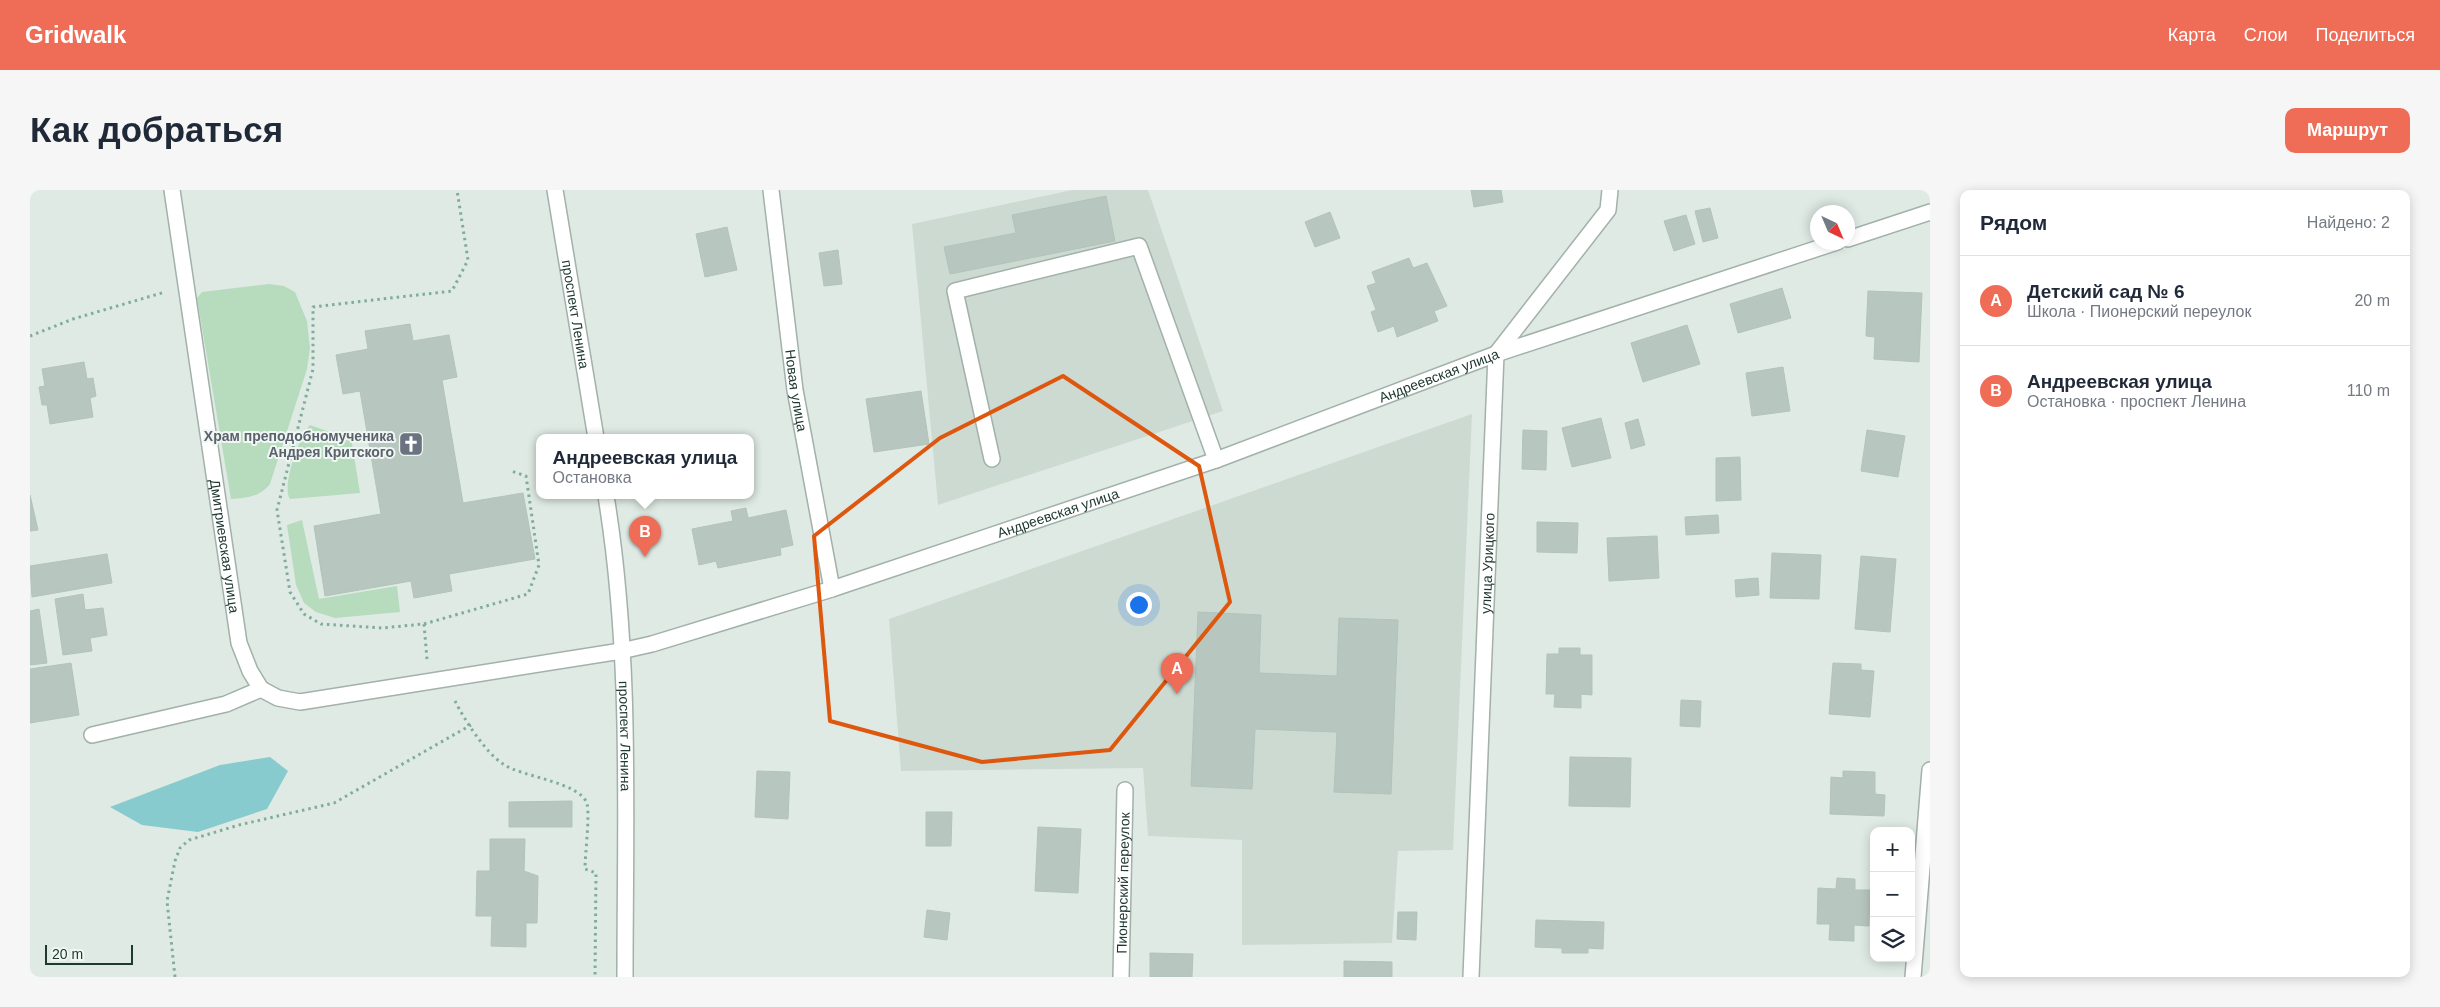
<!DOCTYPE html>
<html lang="ru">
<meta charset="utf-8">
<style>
:root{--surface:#fff;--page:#f6f6f7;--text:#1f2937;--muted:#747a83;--line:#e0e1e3;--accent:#ef6c57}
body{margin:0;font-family:Arial,sans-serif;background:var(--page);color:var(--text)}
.controls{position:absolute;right:15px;bottom:15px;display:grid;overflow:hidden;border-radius:10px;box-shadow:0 2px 12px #0003}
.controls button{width:45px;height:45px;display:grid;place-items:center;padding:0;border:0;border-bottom:1px solid var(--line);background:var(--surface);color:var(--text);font:25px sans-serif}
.compass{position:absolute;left:1780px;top:15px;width:45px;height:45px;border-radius:50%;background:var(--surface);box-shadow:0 2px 12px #0003;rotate:136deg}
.scale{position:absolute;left:15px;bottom:12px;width:88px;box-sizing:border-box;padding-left:5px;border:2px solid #203930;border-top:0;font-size:14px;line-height:18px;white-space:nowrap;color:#203930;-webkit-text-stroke:4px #eff7f2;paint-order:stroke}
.you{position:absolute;left:1108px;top:414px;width:18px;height:18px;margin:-12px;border:4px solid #fff;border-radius:50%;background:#1a73e8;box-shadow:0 0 0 8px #1a73e833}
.badge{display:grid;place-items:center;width:32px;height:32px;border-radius:50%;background:var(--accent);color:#fff;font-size:16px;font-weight:700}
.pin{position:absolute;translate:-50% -41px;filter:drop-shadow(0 1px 2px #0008)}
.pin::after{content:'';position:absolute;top:26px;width:18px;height:15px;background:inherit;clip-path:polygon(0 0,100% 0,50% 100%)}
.popup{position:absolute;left:506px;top:244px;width:218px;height:65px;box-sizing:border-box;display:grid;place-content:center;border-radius:10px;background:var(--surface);filter:drop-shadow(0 1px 4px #0005);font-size:16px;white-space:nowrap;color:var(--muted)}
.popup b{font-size:19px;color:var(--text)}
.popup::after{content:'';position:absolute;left:50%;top:100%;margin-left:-10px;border:10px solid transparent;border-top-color:var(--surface)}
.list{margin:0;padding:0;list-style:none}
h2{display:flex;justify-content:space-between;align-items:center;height:65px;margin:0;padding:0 20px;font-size:21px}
h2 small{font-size:16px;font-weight:400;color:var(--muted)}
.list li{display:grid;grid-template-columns:32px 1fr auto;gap:15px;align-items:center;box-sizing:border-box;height:90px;padding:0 20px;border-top:1px solid var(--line)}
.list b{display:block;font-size:19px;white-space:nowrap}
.list p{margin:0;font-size:16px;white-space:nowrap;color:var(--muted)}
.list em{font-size:16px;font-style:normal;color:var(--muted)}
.icon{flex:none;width:28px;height:28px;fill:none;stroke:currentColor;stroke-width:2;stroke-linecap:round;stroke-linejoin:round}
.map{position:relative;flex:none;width:1900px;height:787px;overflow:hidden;border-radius:10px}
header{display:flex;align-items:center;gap:30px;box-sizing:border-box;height:70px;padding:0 25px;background:var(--accent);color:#fff}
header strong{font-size:24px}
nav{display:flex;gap:28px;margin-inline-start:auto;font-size:18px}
.intro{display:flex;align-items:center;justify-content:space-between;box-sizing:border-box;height:120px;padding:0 30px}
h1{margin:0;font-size:35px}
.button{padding:12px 22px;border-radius:10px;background:var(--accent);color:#fff;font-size:18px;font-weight:700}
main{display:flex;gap:30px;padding:0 30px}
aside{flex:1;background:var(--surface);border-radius:10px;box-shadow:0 2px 12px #0003}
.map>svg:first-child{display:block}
</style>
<header>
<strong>Gridwalk</strong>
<nav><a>Карта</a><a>Слои</a><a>Поделиться</a></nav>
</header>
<div class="intro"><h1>Как добраться</h1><a class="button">Маршрут</a></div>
<main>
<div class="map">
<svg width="1900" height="787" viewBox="0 0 1900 787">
<rect width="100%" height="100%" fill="#dfeae4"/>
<path fill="#cddad2" d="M1042,0H1118L1193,221L908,315L882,34Z
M1442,224L1423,660L1368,661L1362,753L1212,755V650L1118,646L1113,578L871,581L859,429Z"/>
<path fill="#b7dbbd" d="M239,94L254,96L265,102L277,131L280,158L277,179L240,294C230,307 217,308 201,309L167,108L172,102Z
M280,235L297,241H320L330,303L260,309C251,296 270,245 280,235Z
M272,330L289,409L367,396L370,422L305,428L286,422L274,413L266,395L257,335Z"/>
<path fill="#87cbcf" d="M240,567L258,581L237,619L168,642L112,635L80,617L190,575Z"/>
<path fill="#b7c7bf" stroke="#b1c3ba" d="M1441,0H1471L1473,12L1444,17Z
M1076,6L1085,51L920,84L914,57L986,43L982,25Z
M1680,18L1688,48L1673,52L1665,21Z
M1300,22L1310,48L1285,57L1275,32Z
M1656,25L1665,54L1644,61L1634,31Z
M697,37L707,80L675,87L666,44Z
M808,60L812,94L794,96L789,63Z
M1379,68L1383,78L1397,73L1417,116L1404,121L1408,131L1367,147L1364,136L1348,142L1341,122L1346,120L1337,96L1346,93L1342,82Z
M1752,98L1761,128L1708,143L1700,114Z
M1838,101L1892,103L1889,172L1844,169L1845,147L1836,146Z
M380,134L383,151L419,145L427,187L412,190L433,313L493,303L505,369L419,384L422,401L384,408L381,391L295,406L284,336L351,324L330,201L313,204L306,165L338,159L335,141Z
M1657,135L1670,174L1613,192L1601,153Z
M54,172L57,189L63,188L66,206L60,208L63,227L20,234L17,215H12L9,197L15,196L12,179Z
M1753,177L1760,221L1722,226L1716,183Z
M891,201L899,254L844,262L836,209Z
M1571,228L1581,268L1542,277L1532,238Z
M1608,229L1615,255L1601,259L1595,233Z
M1493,240L1517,241L1516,280L1492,279Z
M1837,240L1875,246L1868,287L1831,281Z
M1710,267L1711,310L1686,311V268Z
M0,305L8,340L0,341Z
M716,318L718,328L756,320L763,355L750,358L751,365L688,378L686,371L669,375L662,339L703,331L701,321Z
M1688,325L1689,343L1656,345L1655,327Z
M1507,332L1548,333L1547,363L1507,362Z
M1627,346L1629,388L1579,391L1577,348Z
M1742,363L1791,365L1789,409L1740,408Z
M77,364L82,393L2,407L0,376Z
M1831,366L1866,369L1860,442L1825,439Z
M1728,388L1729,405L1706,407L1705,390Z
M53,404L55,420L73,418L77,445L60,448L62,461L33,465L25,409Z
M9,419L17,473L0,475V421Z
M1168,422L1231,425L1229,483L1307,486L1309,428L1368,430L1361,604L1304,602L1307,542L1225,539L1222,599L1161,596Z
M1529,458H1550V465H1562V505L1551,504V518L1524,517L1525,504H1516L1517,464H1529Z
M41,473L49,525L0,533V479Z
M1803,473L1831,474V480L1844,481L1840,527L1799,524Z
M1651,510L1671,511L1670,537L1650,536Z
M1540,567L1601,568L1600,617L1539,616Z
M727,581L760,582L758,629L725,627Z
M1813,581L1845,582V604L1855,605L1854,626L1800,624L1801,587L1813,588Z
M542,611V637H479V612Z
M896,622H922L921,656H896Z
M1008,637L1051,639L1048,703L1005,701Z
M460,649H495L494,681L508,686L507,733H496V757L461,756L462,726H446L447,681H460Z
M1807,688L1825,689V700H1840L1839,736L1824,735V751L1799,750L1800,734H1787L1788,698L1806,699Z
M897,720L920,723L917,750L894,747Z
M1368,722H1387L1386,750L1367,749Z
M1506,730L1574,732L1573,759L1558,758V763H1532V758L1505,757Z
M1120,763L1163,764L1162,787H1120Z
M1314,771L1362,772V787H1314Z"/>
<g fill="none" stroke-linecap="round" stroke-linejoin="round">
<defs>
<g id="minor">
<path id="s1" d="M142,0L209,453L220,481L231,499"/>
<path id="s2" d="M525,0L566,248"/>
<path id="s3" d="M741,0L765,200L802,399"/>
<path d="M1818,49L1900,22"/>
<path d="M962,269L925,101L1109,56L1186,270"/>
<path id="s4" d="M576,306C602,464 595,627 595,787"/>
<path id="s5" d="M231,499L248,508L270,512L591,461L622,454L802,399L1186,270L1466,164L1807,52"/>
<path d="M62,545L196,514L231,499"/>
<path id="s6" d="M1091,787L1095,600"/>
<path id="s7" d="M1441,787L1466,164L1578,20L1580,0"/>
<path d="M1883,787L1900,580"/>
</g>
</defs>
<use href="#minor" stroke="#a2b1aa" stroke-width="18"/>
<path stroke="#7fad9a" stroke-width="3" stroke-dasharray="2.5 4" stroke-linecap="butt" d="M0,146L43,129L135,102
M394,434L498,404L509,375L496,286L481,281
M397,469L394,434L352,438L291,434L274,424L260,402L247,320L283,179V117L422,101L438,70L427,0
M425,511C434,529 455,562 473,574C491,587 551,592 557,614C560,625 555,665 555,679L566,683L565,787
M145,787L137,711L145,671L150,658L159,650L209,635L304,613L441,535"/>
<use href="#minor" stroke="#fff" stroke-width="15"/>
</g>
<path fill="none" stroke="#de570e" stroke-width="4" stroke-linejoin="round" d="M1033,186L1169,276L1200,412L1080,560L952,572L800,531L784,346L910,248Z"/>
<defs>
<symbol id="church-square" viewBox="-11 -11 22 22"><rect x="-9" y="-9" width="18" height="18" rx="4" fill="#6b7280" stroke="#eff7f2"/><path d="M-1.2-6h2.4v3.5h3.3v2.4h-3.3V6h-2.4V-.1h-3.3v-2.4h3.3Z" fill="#fff"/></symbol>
</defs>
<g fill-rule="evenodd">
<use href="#church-square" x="367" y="240" width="28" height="28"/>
</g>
<g text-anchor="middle" stroke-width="4" stroke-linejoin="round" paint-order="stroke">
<g font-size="14" fill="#203930" stroke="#eff7f2">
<text dy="5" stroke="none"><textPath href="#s2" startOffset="126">проспект Ленина</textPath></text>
<text dy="5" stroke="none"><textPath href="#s5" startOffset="1230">Андреевская улица</textPath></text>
<text dy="5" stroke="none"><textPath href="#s3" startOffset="202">Новая улица</textPath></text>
<text dy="5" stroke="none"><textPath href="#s5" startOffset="825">Андреевская улица</textPath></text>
<text dy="5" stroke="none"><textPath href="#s1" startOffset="360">Дмитриевская улица</textPath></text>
<text dy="5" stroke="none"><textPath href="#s7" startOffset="414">улица Урицкого</textPath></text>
<text dy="5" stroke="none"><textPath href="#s4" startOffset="241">проспект Ленина</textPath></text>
<text dy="5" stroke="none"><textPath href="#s6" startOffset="94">Пионерский переулок</textPath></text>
</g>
<g font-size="14" font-weight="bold" fill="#5b616d" stroke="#eff7f2" text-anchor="end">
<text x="364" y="251">Храм преподобномученика<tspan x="364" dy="16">Андрея Критского</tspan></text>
</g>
</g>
</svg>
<div class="controls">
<button>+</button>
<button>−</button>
<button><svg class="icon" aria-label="layers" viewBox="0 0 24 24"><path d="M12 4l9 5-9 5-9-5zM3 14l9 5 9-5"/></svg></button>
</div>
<svg class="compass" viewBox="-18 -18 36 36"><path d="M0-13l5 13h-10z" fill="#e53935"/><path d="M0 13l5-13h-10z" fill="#747a83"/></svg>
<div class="scale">20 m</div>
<div class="you"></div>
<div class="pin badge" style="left:1147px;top:504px">A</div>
<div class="pin badge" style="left:615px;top:367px">B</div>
<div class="popup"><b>Андреевская улица</b>Остановка</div>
</div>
<aside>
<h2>Рядом<small>Найдено: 2</small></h2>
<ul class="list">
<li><span class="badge">A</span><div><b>Детский сад № 6</b><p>Школа · Пионерский переулок</p></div><em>20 m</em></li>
<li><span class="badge">B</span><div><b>Андреевская улица</b><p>Остановка · проспект Ленина</p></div><em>110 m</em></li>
</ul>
</aside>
</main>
